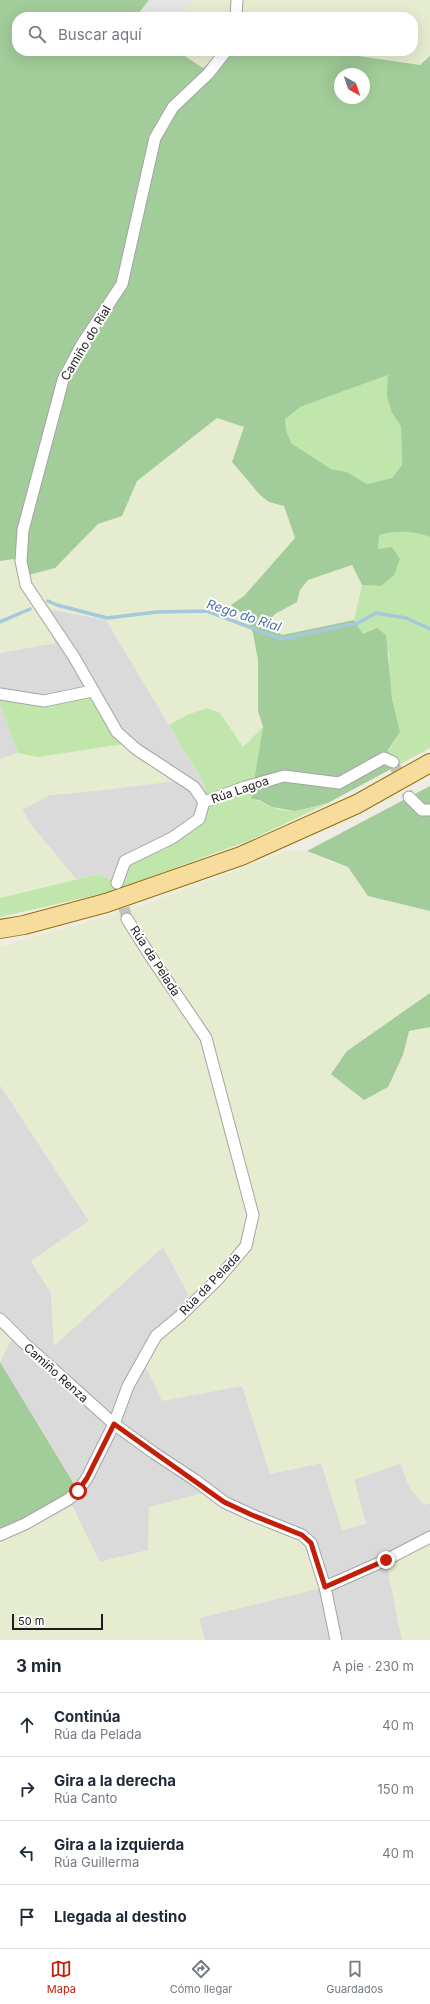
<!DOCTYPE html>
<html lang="es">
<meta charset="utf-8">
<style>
:root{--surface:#fff;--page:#f6f6f7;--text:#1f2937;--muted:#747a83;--line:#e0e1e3;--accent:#c21e08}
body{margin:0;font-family:Inter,sans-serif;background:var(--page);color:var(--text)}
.compass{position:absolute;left:334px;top:68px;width:36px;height:36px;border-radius:50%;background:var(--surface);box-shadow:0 4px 16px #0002;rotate:140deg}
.scale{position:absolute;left:12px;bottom:10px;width:91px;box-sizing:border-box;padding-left:4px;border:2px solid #1d1d1d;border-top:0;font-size:11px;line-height:14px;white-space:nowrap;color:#1d1d1d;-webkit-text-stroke:3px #fff;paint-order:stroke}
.stop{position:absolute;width:12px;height:12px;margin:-9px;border:3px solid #c21e08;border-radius:50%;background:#fff}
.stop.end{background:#c21e08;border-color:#fff;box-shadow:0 1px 4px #0008}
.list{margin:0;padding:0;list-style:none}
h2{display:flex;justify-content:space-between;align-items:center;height:52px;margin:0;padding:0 16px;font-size:17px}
h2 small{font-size:13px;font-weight:400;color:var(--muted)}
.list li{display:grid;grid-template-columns:26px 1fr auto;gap:12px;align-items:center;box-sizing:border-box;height:64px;padding:0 16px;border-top:1px solid var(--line)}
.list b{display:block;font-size:15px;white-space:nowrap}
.list p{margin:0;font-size:13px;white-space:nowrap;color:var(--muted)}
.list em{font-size:13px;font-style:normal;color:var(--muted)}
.icon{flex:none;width:22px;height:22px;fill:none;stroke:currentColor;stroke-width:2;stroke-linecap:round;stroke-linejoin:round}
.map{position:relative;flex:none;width:430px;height:1640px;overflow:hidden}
.search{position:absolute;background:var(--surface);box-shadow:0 4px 16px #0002;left:12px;right:12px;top:12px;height:44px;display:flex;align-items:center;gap:10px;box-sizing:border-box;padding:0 14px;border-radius:16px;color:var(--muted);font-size:15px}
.sheet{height:308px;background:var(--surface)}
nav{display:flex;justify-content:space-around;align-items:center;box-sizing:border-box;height:56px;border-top:1px solid var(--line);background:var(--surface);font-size:11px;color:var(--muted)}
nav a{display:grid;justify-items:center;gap:2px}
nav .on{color:var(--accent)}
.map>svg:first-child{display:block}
</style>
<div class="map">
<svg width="430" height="1640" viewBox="0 0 430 1640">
<rect width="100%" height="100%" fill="#eeece3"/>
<path fill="#dbdada" d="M41,607L106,620L205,785L204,802L199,819L117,883L99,874L76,879L32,826L21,810L50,795L94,791L183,780L44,701L0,694V653L55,643Z
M0,705L18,753L0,760Z
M0,1085L89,1221L31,1261L51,1293L54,1345L163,1247L193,1303L243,1386L270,1474L321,1463L366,1524L354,1480L401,1463L407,1482L424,1505L430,1503V1539L386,1560L402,1640H205L199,1618L325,1587L149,1550L99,1562L69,1499L76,1486L0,1362L14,1334L0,1319Z"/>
<path fill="#e6eccf" d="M190,0H430V56L420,65L325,51H413V17H188L182,8Z
M177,51H223L203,68Z
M217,418L244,427L232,463L250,484L269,502L284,506L295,538L244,596L231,605L246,616L253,633L258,660V711L263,727L243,747L220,713L207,708L187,715L169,725L106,620L41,608L55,643L0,653V561L76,545L98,524L122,516L97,450Z
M352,565L362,585L354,620L282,635L266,624L275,614L297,602L300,590L308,580Z
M130,743L184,780L94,791L50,795L22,809L32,826L76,879L0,898V759L18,753L38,756Z
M287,851H307L326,861L348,867L368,896L430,911V993L347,1051L364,1099L388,1087L403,1055L409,1031L430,1027V1503L424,1505L411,1490L400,1463L354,1480L366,1524L342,1530L321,1463L270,1474L242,1386L162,1401L145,1365L160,1340L193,1303L163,1247L54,1346L51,1293L31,1261L89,1221L0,1085V947L133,909Z
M0,1319L14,1334L0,1362Z
M210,1491L302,1535L325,1587L199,1618L205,1640H0V1535L69,1499L100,1562L148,1550L149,1507Z
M430,1539V1640H402L386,1560Z"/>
<path fill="#c1e6ab" d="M388,375L392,413L401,425L402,465L392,478L367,484L347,472L331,469L291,443L286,430L284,419L300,407Z
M397,531L418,532L430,537V748L391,769L384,758L400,732C392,706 388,679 389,652L363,634L354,620L362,585L381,586L378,549L379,535Z
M92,691L130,743L38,757L18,753L0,705V694L44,701Z
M207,708L220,713L243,747L263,727L251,799C260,800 264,804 272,807C291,815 310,808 328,803L248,841L109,892L0,917V898L99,874L117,883L125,861L199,819L204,802L205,785L169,725L187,715Z"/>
<path fill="#a2cc99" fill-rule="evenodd" d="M0,0H149L136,17H17V51H177L203,68L223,51H325L420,65L430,56V537C412,530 397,531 379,535L378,549L392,547L400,559L394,575L381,586L362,585L352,565L308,580L300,590L297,602L275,614L266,624L282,635L354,620L363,634L377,628L386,635L392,699L400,732L388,750L391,769L328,803L309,808L294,811L272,807L259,800L251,799L263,727L258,711V660L253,633L246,616L231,605L244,596L295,538L284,506L269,502L260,495L232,462L244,427L217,418L137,481L122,516L98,524L55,568L24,576L14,559L0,561ZM340,74H364V98H340ZM388,375L387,396L392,413L401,426L402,465L392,478L367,484L347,472L331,469L291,443L286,430L285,419L300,407Z
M430,786V911L368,896L348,867L307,851Z
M430,993V1027L409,1031L403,1055L388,1087L364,1100L331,1074L347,1051Z
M0,1362L76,1487L69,1499L0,1535Z"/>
<path fill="#e5e5e5" d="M149,0H193L184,8L188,17H136Z"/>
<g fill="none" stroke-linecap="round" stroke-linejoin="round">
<path stroke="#a5c8da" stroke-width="3.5" d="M48,601L57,605L107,618L157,612L207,611L281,639L358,623L376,613L406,618L430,629
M0,622L30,609"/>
<path stroke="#c4c3bb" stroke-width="11" stroke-dasharray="11 5.5" stroke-linecap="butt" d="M393,762L409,797
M120,892L127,919"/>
<defs>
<path id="street" d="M236,17L237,0
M0,694L44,701L92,691
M409,797L422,810H430
M204,802L194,787L136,749L117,732L74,657L26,585L21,561L23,530L63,380L82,344L122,284L155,138L173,107L208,74L226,51
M117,883L125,861L172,838L199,819L204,802L245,787L284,776L339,783L384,758L393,762
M0,1319L23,1342L114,1424L154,1453L195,1480L224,1502L252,1515L302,1535L311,1543L325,1587L336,1640
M0,1535L25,1524L69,1499L78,1491L87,1478L114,1424L128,1386L156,1336L180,1316L218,1279L246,1246L253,1215L206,1038L151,957L127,919
M325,1587L386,1560L430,1537"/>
<path id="primary" d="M0,929L24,925L106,903L241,856L357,804L430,763"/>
</defs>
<use href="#street" stroke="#a4a4a4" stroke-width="13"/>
<use href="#primary" stroke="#907306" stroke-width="20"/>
<use href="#street" stroke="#fff" stroke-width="11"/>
<use href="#primary" stroke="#f8dc9e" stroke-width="18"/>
</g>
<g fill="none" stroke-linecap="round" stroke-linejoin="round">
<path stroke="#c21e08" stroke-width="5" d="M78,1491L87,1478L114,1424L224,1502L252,1515L302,1535L311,1543L325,1587L386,1560"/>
</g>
<g text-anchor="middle" stroke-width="4" stroke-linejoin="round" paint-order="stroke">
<g font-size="12" fill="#1d1d1d" stroke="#fff">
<text transform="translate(86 343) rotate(-59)" y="4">Camiño do Rial</text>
<text transform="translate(240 790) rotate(-19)" y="4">Rúa Lagoa</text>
<text transform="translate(155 961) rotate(57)" y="4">Rúa da Pelada</text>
<text transform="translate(210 1284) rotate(-46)" y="4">Rúa da Pelada</text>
<text transform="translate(56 1373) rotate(42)" y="4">Camiño Renza</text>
</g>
<g font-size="13" font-style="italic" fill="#4d70a9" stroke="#fff">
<text transform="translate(244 615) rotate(18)" y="5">Rego do Rial</text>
</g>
</g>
</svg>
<svg class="compass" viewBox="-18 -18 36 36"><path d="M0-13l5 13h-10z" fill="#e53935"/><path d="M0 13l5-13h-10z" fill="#747a83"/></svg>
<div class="scale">50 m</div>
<div class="stop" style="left:78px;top:1491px"></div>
<div class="stop end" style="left:386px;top:1560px"></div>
<div class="search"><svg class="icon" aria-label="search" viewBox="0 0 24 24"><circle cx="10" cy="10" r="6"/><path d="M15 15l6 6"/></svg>Buscar aquí</div>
</div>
<section class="sheet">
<h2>3 min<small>A pie · 230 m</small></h2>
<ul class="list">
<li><svg class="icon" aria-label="ahead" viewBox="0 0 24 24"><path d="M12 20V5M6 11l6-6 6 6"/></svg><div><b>Continúa</b><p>Rúa da Pelada</p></div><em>40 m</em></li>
<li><svg class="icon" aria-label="right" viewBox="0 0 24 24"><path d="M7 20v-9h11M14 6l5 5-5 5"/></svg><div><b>Gira a la derecha</b><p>Rúa Canto</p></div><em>150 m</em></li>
<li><svg class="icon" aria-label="left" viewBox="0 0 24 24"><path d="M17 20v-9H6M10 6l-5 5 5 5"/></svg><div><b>Gira a la izquierda</b><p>Rúa Guillerma</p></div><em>40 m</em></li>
<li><svg class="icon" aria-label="arrive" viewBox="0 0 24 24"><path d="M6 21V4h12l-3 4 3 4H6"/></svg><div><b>Llegada al destino</b></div></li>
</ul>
</section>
<nav>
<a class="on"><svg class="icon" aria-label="map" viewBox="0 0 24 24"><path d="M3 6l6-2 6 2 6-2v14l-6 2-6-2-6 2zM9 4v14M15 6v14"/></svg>Mapa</a>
<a><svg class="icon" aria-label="directions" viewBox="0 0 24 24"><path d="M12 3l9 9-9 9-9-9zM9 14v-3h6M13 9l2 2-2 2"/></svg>Cómo llegar</a>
<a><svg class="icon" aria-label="saved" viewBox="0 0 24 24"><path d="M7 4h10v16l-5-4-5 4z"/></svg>Guardados</a>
</nav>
